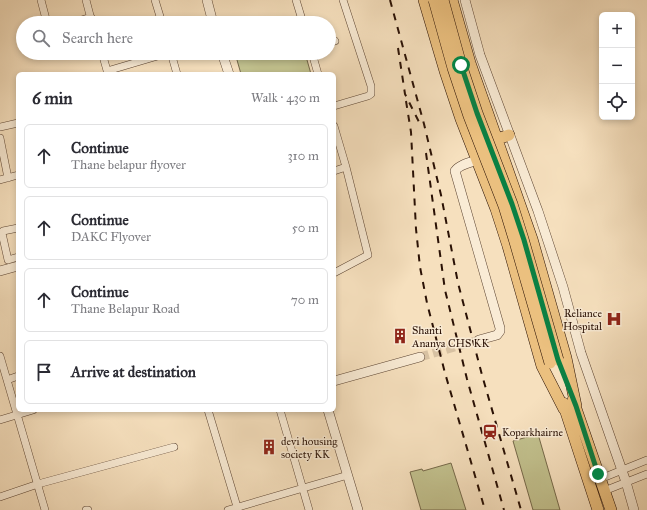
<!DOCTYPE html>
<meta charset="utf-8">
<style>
:root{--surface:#fff;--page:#f2f2f3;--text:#2b2b33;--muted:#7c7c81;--line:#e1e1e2}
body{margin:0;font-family:"IM FELL Great Primer",serif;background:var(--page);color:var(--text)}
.controls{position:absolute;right:12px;top:12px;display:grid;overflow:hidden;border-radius:6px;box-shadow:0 2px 6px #0003}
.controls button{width:36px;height:36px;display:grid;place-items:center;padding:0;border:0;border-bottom:1px solid var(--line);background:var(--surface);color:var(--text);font:20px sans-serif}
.stop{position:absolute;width:12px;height:12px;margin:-9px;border:3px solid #0b8043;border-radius:50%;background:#fff}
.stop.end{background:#0b8043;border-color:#fff;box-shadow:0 1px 4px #0008}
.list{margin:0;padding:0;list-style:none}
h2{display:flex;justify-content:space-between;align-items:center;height:52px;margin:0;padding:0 16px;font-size:17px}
h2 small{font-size:13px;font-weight:400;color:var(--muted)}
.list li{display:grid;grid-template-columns:26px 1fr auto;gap:12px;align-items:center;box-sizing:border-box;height:64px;margin:0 8px 8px;padding:0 8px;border:1px solid var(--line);border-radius:6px}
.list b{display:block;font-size:15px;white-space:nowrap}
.list p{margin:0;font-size:13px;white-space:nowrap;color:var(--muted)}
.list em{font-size:13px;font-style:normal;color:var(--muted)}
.icon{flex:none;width:22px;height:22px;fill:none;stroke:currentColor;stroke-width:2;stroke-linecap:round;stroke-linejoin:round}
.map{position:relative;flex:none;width:647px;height:510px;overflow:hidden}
.search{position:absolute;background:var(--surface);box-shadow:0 2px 6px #0003;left:16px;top:16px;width:320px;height:44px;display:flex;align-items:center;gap:10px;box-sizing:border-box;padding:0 14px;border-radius:22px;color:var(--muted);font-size:15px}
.panel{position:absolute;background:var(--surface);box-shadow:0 2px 6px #0003;left:16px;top:72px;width:320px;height:340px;border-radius:6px}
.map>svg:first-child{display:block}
</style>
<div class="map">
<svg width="647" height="510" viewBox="0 0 647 510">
<rect width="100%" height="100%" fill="#f6e0be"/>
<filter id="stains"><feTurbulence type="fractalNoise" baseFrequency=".005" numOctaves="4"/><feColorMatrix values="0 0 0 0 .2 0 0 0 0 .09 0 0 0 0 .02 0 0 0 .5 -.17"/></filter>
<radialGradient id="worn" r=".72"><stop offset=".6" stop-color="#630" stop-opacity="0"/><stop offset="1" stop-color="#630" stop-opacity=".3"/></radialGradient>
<path fill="#c2c18e" stroke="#76694a" d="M235,53H305L311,74H241Z
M538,434L560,510H533L513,441Z
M451,463L466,510H421L410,472L422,469L423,471Z"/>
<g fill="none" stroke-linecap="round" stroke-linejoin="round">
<path stroke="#d7c1a2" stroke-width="9" stroke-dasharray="9 4.5" stroke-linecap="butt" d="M420,357L479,340"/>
<defs>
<path id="minor" d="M41,0L47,23
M86,0L92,23
M155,0L162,23
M296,0L303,23
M72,23L91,17
M329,43L335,41
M102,53L108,74
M171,53L177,74
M312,53L318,74
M107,71L168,53
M334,106L368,96L371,94V86L343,0
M334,126L346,167L334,171
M0,127L18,123
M0,138L8,178
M0,180L18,175
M18,228L3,231L2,233L8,260L18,257
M334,273L368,255L346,167
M0,356L45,510
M7,380L18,376
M208,410L238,510
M280,410L309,510
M0,420L33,410
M600,479L647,460
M604,491L647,474
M0,497L38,484L174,447
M86,510H88
M228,510L348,475"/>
<path id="tertiary" d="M207,0L213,23
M465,0L480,55L538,211L563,287L581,353L626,482L634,510
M222,53L229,74
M0,271L18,266
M479,340L497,335L500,331V328L455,171C460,163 475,162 483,158
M334,381L420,357
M328,410L358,510"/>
<path id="primary" d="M424,0L445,71L461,119L496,209L508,246L542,366L564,409
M452,0L470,63L532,239L566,358L576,406
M490,142L509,135
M573,400L611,510
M563,403L598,510"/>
</defs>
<use href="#minor" stroke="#5d4533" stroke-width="8"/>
<use href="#tertiary" stroke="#5d4533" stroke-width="10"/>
<use href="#primary" stroke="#2a1105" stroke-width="12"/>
<use href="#minor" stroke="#f9ebd5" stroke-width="7"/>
<use href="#tertiary" stroke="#f9ebd5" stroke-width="9"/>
<use href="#primary" stroke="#ebc07f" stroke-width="11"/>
<path stroke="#2a1105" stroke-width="2" stroke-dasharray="7 7" stroke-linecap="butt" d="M390,0L424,124L441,195L458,283L482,375L521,510
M398,48L405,94L419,122
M406,101L411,132L416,229L420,267L427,303L445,373L485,510
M426,153L445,290L467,379L504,510"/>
<defs>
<path id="primary-bridge" d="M434,0L453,68L469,116L504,206L515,242L550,363
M443,0L461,65L477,113L512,204L523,239L558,360"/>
</defs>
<use href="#primary-bridge" stroke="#2a1105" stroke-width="12" stroke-linecap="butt"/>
<use href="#primary-bridge" stroke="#ebc07f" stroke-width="11"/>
</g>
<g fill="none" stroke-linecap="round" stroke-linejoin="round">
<path stroke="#0b8043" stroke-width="5" d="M461,65L477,113L512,204L524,240L558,360L576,406L598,474"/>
</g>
<defs>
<symbol id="hospital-bare" viewBox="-9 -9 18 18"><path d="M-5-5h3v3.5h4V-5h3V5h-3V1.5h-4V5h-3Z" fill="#8f2418" stroke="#f9ebd5" stroke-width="2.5" paint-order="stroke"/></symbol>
<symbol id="building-bare" viewBox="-9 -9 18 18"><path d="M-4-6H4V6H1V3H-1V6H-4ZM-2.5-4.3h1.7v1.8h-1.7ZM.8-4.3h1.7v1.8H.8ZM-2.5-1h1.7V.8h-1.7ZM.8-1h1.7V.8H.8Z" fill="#8f2418" stroke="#f9ebd5" stroke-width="2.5" paint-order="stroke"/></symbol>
<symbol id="station-bare" viewBox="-9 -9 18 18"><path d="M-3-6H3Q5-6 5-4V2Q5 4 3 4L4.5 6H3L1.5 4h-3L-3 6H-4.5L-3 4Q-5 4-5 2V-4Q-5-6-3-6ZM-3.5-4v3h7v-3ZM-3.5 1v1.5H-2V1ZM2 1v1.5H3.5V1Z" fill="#8f2418" stroke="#f9ebd5" stroke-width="2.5" paint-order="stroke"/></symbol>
</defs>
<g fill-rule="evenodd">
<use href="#hospital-bare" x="603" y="308" width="22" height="22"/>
<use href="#building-bare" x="389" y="325" width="22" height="22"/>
<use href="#station-bare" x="479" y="421" width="22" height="22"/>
<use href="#building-bare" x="258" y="436" width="22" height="22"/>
</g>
<g text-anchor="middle" stroke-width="3" stroke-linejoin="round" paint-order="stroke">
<g font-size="11" fill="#2a1105" stroke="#f9ebd5" text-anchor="start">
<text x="602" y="317" text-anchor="end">Reliance<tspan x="602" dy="13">Hospital</tspan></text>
<text x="412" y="334">Shanti<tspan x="412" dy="13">Ananya CHS KK</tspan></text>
<text x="502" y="436">Koparkhairne</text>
<text x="281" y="445">devi housing<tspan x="281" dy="13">society KK</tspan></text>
</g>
</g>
<rect width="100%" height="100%" filter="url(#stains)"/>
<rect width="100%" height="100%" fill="url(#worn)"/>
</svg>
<div class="controls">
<button>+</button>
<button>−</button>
<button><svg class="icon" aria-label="locate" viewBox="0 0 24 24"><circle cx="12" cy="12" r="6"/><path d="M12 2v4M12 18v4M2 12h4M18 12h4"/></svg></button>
</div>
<div class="stop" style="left:461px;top:65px"></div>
<div class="stop end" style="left:598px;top:474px"></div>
<div class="search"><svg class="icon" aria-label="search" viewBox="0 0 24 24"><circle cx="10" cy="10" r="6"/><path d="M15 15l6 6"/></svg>Search here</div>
<section class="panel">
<h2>6 min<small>Walk · 430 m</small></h2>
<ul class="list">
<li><svg class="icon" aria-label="ahead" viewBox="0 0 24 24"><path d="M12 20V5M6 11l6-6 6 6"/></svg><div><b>Continue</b><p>Thane belapur flyover</p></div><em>310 m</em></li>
<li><svg class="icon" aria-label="ahead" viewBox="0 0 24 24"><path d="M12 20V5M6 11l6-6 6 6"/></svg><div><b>Continue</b><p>DAKC Flyover</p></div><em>50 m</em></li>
<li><svg class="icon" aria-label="ahead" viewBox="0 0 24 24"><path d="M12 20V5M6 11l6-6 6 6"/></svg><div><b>Continue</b><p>Thane Belapur Road</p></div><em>70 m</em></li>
<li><svg class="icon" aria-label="arrive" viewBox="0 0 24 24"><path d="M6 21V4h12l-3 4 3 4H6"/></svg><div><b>Arrive at destination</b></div></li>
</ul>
</section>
</div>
